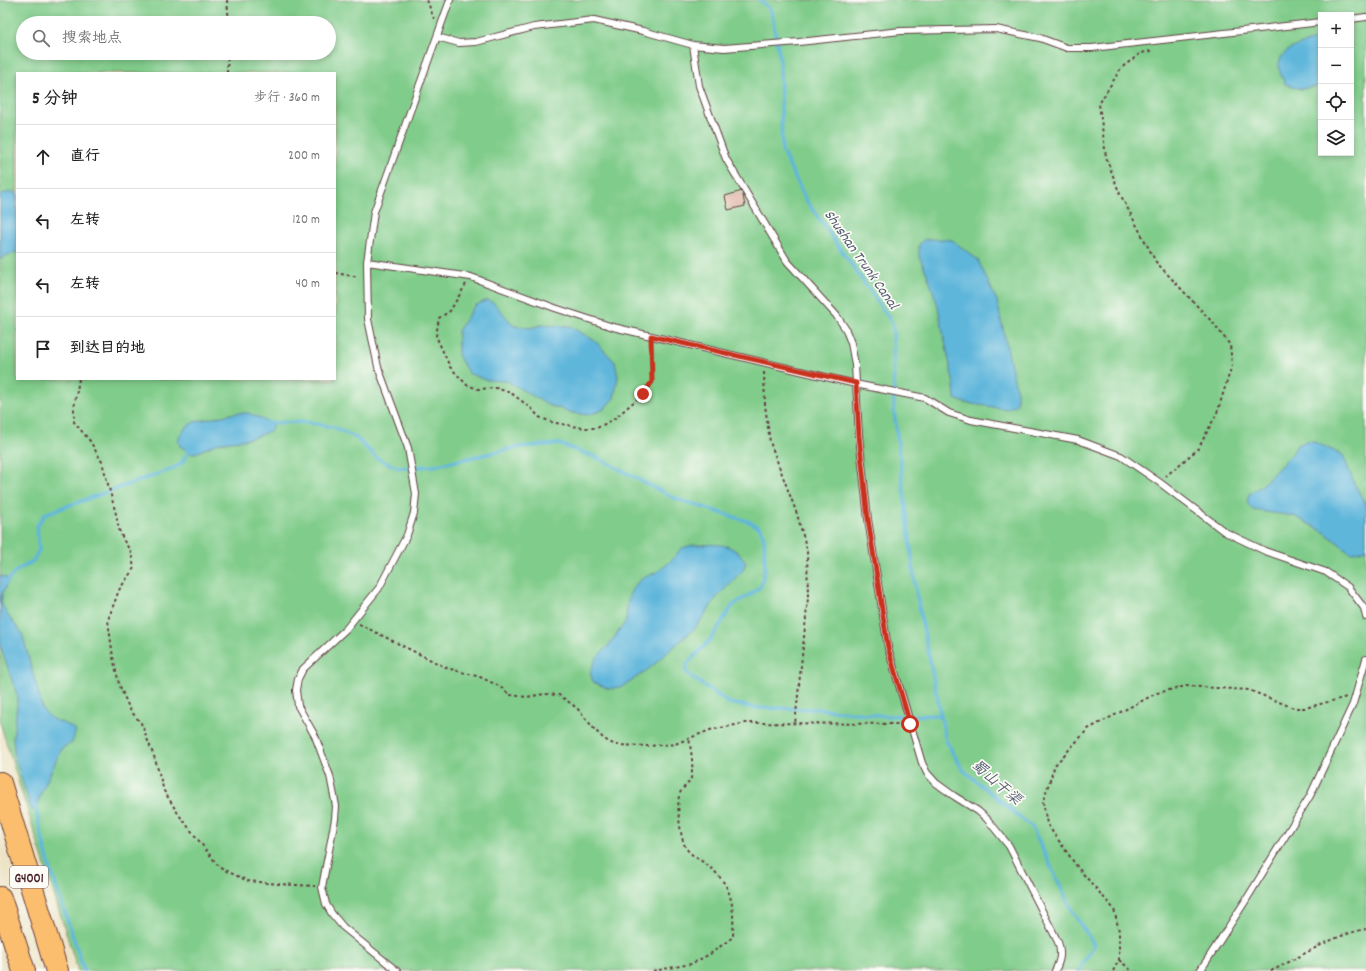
<!DOCTYPE html>
<html lang="zh">
<meta charset="utf-8">
<style>
:root{--surface:#fff;--page:#f6f6f6;--text:#222;--muted:#767676;--line:#e0e0e0}
body{margin:0;font-family:Dekko,"LXGW WenKai TC",sans-serif;background:var(--page);color:var(--text)}
.controls{position:absolute;right:12px;top:12px;display:grid;overflow:hidden;border-radius:0px;box-shadow:0 2px 6px #0003}
.controls button{width:36px;height:36px;display:grid;place-items:center;padding:0;border:0;border-bottom:1px solid var(--line);background:var(--surface);color:var(--text);font:20px sans-serif}
.stop{position:absolute;width:12px;height:12px;margin:-9px;border:3px solid #c8321e;border-radius:50%;background:#fff}
.stop.end{background:#c8321e;border-color:#fff;box-shadow:0 1px 4px #0008}
.list{margin:0;padding:0;list-style:none}
h2{display:flex;justify-content:space-between;align-items:center;height:52px;margin:0;padding:0 16px;font-size:17px}
h2 small{font-size:13px;font-weight:400;color:var(--muted)}
.list li{display:grid;grid-template-columns:26px 1fr auto;gap:12px;align-items:center;box-sizing:border-box;height:64px;padding:0 16px;border-top:1px solid var(--line)}
.list b{display:block;font-size:15px;white-space:nowrap}
.list em{font-size:13px;font-style:normal;color:var(--muted)}
.icon{flex:none;width:22px;height:22px;fill:none;stroke:currentColor;stroke-width:2;stroke-linecap:round;stroke-linejoin:round}
.map{position:relative;flex:none;width:1366px;height:971px;overflow:hidden}
.search{position:absolute;background:var(--surface);box-shadow:0 2px 6px #0003;left:16px;top:16px;width:320px;height:44px;display:flex;align-items:center;gap:10px;box-sizing:border-box;padding:0 14px;border-radius:22px;color:var(--muted);font-size:15px}
.panel{position:absolute;background:var(--surface);box-shadow:0 2px 6px #0003;left:16px;top:72px;width:320px;height:308px;border-radius:0px}
.map>svg:first-child{display:block}
</style>
<div class="map">
<svg width="1366" height="971" viewBox="0 0 1366 971">
<rect width="100%" height="100%" fill="#fdfcf7"/>
<filter id="ink" filterUnits="userSpaceOnUse"><feTurbulence type="fractalNoise" baseFrequency=".025" numOctaves="2"/><feDisplacementMap in="SourceGraphic" scale="8" xChannelSelector="R" yChannelSelector="G"/><feConvolveMatrix kernelMatrix="1 2 1 2 8 2 1 2 1" color-interpolation-filters="sRGB"/></filter>
<filter id="wash" filterUnits="userSpaceOnUse"><feTurbulence type="fractalNoise" baseFrequency=".012" numOctaves="4" result="noise"/><feDisplacementMap in="SourceGraphic" scale="16" xChannelSelector="R" yChannelSelector="G"/><feGaussianBlur stdDeviation="0.9" result="paint"/><feColorMatrix in="noise" values="0 0 0 0 0 0 0 0 0 0 0 0 0 0 0 0 0 1.4 0 .05"/><feComposite in="paint" operator="in"/></filter>
<g filter="url(#wash)">
<rect width="100%" height="100%" fill="#ede4c6"/>
<path fill="#80cc8a" stroke="#65765a" fill-rule="evenodd" d="M0,0H1366V971H78L0,723ZM1321,15H1351V153H1321ZM23,23H329V53H23ZM17,73H335V379H17Z"/>
<path fill="#5eb6db" stroke="#546a83" d="M1315,40L1321,43V86L1300,89L1285,84C1283,79 1280,74 1279,69C1276,50 1302,44 1315,40Z
M11,192L17,193V252L5,256L0,260V194Z
M931,239L952,240L978,260L997,301L1017,393V404L1007,409L965,403L955,399L954,385L937,303L927,274L919,256V245L923,240Z
M488,300L494,303L514,326L530,328L541,325L569,326L594,340L615,362L618,377L614,398L603,410L588,415L573,413L548,405L507,381L486,380L468,373L458,355V331L474,306Z
M236,413H249L273,424L271,430C264,434 257,437 248,439C240,441 232,440 224,442C212,444 203,451 192,454L180,446L178,440L185,428L194,422Z
M1310,440L1343,455L1354,483L1366,505V549L1360,551L1351,553L1324,532L1294,516L1253,510L1247,503L1249,494L1261,486L1292,454L1297,445Z
M693,545C716,545 731,540 746,562L743,570L717,597L696,627L650,668L624,686L609,689L593,682L590,672L596,658L608,646L626,621L628,599L633,587L643,578L657,572L669,563L682,548Z
M0,576L6,577L8,582C5,588 0,597 2,604C5,613 16,626 22,633L43,710L52,719L68,725L76,731L72,743L62,748L42,791L36,807L32,811L15,759L13,738L18,698L0,645Z"/>
<g fill="none" stroke-linecap="round" stroke-linejoin="round">
<path stroke="#5eb6db" stroke-width="3.5" d="M760,0L771,10L780,60L782,151L806,200L893,324L894,410L916,592L946,741L963,770L1032,827L1072,911L1094,945L1079,971
M265,423L306,422L333,427L355,437L378,459L399,468L433,466L519,447L559,444L598,458L674,498L750,522L760,528L764,538L765,567L761,586L754,592L733,605L710,640L688,663L685,669L689,675L729,703L757,708L819,709L886,716L941,715
M0,590L15,572L33,561L39,550L37,526L45,514L172,469L182,463L190,448
M35,803C44,860 67,916 84,971"/>
</g>
<g id="blocks">
<path fill="#d69485" d="M742,191L745,206L728,210L725,196Z"/>
</g>
</g>
<g filter="url(#ink)">
<use href="#blocks" fill-opacity="0" stroke="#623d42" stroke-width="1"/>
<g fill="none" stroke-linecap="round" stroke-linejoin="round">
<defs>
<path id="lane" d="M1351,19L1366,17
M437,37L459,43L476,42L534,27L594,20L643,31L693,45L724,48L799,42L901,31L996,29L1040,38L1067,48H1092L1321,22
M693,45L699,86L726,159L787,261L836,315L845,328L851,343L855,365L859,436L868,519L888,648L922,763L927,773L936,783L954,796L978,811L987,819L1009,846L1058,942C1062,953 1060,961 1055,971
M367,262L471,277L555,308L613,327L860,385L925,398L949,413L971,420L1078,440L1121,456L1159,482L1225,532L1265,551L1326,572L1348,587L1364,608L1366,617
M397,971L343,927L332,914L326,904L322,887L335,819L336,806L330,776L315,736L298,706L296,690L298,679L303,669L346,629L379,588L407,535L414,513L416,494L408,448L378,367L368,319L367,262L374,212L450,0
M1200,971L1246,900L1310,796L1353,704L1366,659"/>
<path id="highway" d="M0,783L57,971
M0,898L24,971"/>
</defs>
<use href="#lane" stroke="#623d42" stroke-width="8"/>
<use href="#highway" stroke="#623d42" stroke-width="24"/>
<path stroke="#623d42" stroke-width="2" stroke-dasharray="3 3" stroke-linecap="butt" d="M227,0L229,23
M427,0L434,19
M1151,51L1141,53L1121,68L1099,104L1106,157L1119,192L1156,262L1214,324L1230,345L1232,365L1217,413L1198,449L1166,476
M227,73L228,53
M335,273L358,277
M466,284L450,311L439,318L436,336L450,367L467,385L478,389L496,388L511,393L531,408L539,417L551,422L583,428H597L614,419L643,394L652,382L651,344
M764,372L765,405L770,442L797,514L807,550L808,598L795,724
M79,379L74,408V422L90,441L102,462L116,514L119,530L124,541L131,552L134,568L119,590L108,620L113,657L119,684L130,710L141,723L155,759L164,791L179,815L220,868L248,881L279,884L315,886
M359,624L447,668L480,677L499,686L510,695L527,697L545,694L559,695L577,708L595,730L604,739L615,745L648,746L675,744L710,730L746,723L902,724
M1119,960L1132,971
M653,971L691,964L710,954L733,937C734,904 733,883 703,862C694,856 686,852 683,841C680,831 676,802 680,793C683,787 689,784 691,778C694,765 691,751 689,738
M1113,971L1119,960V931L1114,909L1078,868L1047,824L1043,801L1055,765L1088,729L1157,693L1186,686L1249,690L1294,708H1305L1347,697
M1271,971C1303,956 1330,936 1366,929"/>
<use href="#lane" stroke="#fff" stroke-width="6"/>
<use href="#highway" stroke="#fbbe6e" stroke-width="22"/>
</g>
</g>
<g fill="none" stroke-linecap="round" stroke-linejoin="round" filter="url(#ink)">
<path stroke="#c8321e" stroke-width="5" d="M643,394L652,382L651,336L856,383L859,436L868,519L888,648L910,724"/>
</g>
<g text-anchor="middle" stroke-width="3.5" stroke-linejoin="round" paint-order="stroke">
<rect fill="#fdfcf7" stroke="#806168" stroke-width="1" x="10" y="866" width="38" height="22" rx="3"/>
<g font-size="13" font-weight="bold" fill="#4a1f2b">
<text x="29" y="882">G4001</text>
</g>
<g font-size="15" font-style="italic" fill="#525b71" stroke="#fdfcf7">
<text transform="translate(862 259) rotate(55)" y="5">Shushan Trunk Canal</text>
<text transform="translate(997 782) rotate(41)" y="5">蜀山干渠</text>
</g>
</g>
</svg>
<div class="controls">
<button>+</button>
<button>−</button>
<button><svg class="icon" aria-label="locate" viewBox="0 0 24 24"><circle cx="12" cy="12" r="6"/><path d="M12 2v4M12 18v4M2 12h4M18 12h4"/></svg></button>
<button><svg class="icon" aria-label="layers" viewBox="0 0 24 24"><path d="M12 4l9 5-9 5-9-5zM3 14l9 5 9-5"/></svg></button>
</div>
<div class="stop" style="left:910px;top:724px"></div>
<div class="stop end" style="left:643px;top:394px"></div>
<div class="search"><svg class="icon" aria-label="search" viewBox="0 0 24 24"><circle cx="10" cy="10" r="6"/><path d="M15 15l6 6"/></svg>搜索地点</div>
<section class="panel">
<h2>5 分钟<small>步行 · 360 m</small></h2>
<ul class="list">
<li><svg class="icon" aria-label="ahead" viewBox="0 0 24 24"><path d="M12 20V5M6 11l6-6 6 6"/></svg><div><b>直行</b></div><em>200 m</em></li>
<li><svg class="icon" aria-label="left" viewBox="0 0 24 24"><path d="M17 20v-9H6M10 6l-5 5 5 5"/></svg><div><b>左转</b></div><em>120 m</em></li>
<li><svg class="icon" aria-label="left" viewBox="0 0 24 24"><path d="M17 20v-9H6M10 6l-5 5 5 5"/></svg><div><b>左转</b></div><em>40 m</em></li>
<li><svg class="icon" aria-label="arrive" viewBox="0 0 24 24"><path d="M6 21V4h12l-3 4 3 4H6"/></svg><div><b>到达目的地</b></div></li>
</ul>
</section>
</div>
